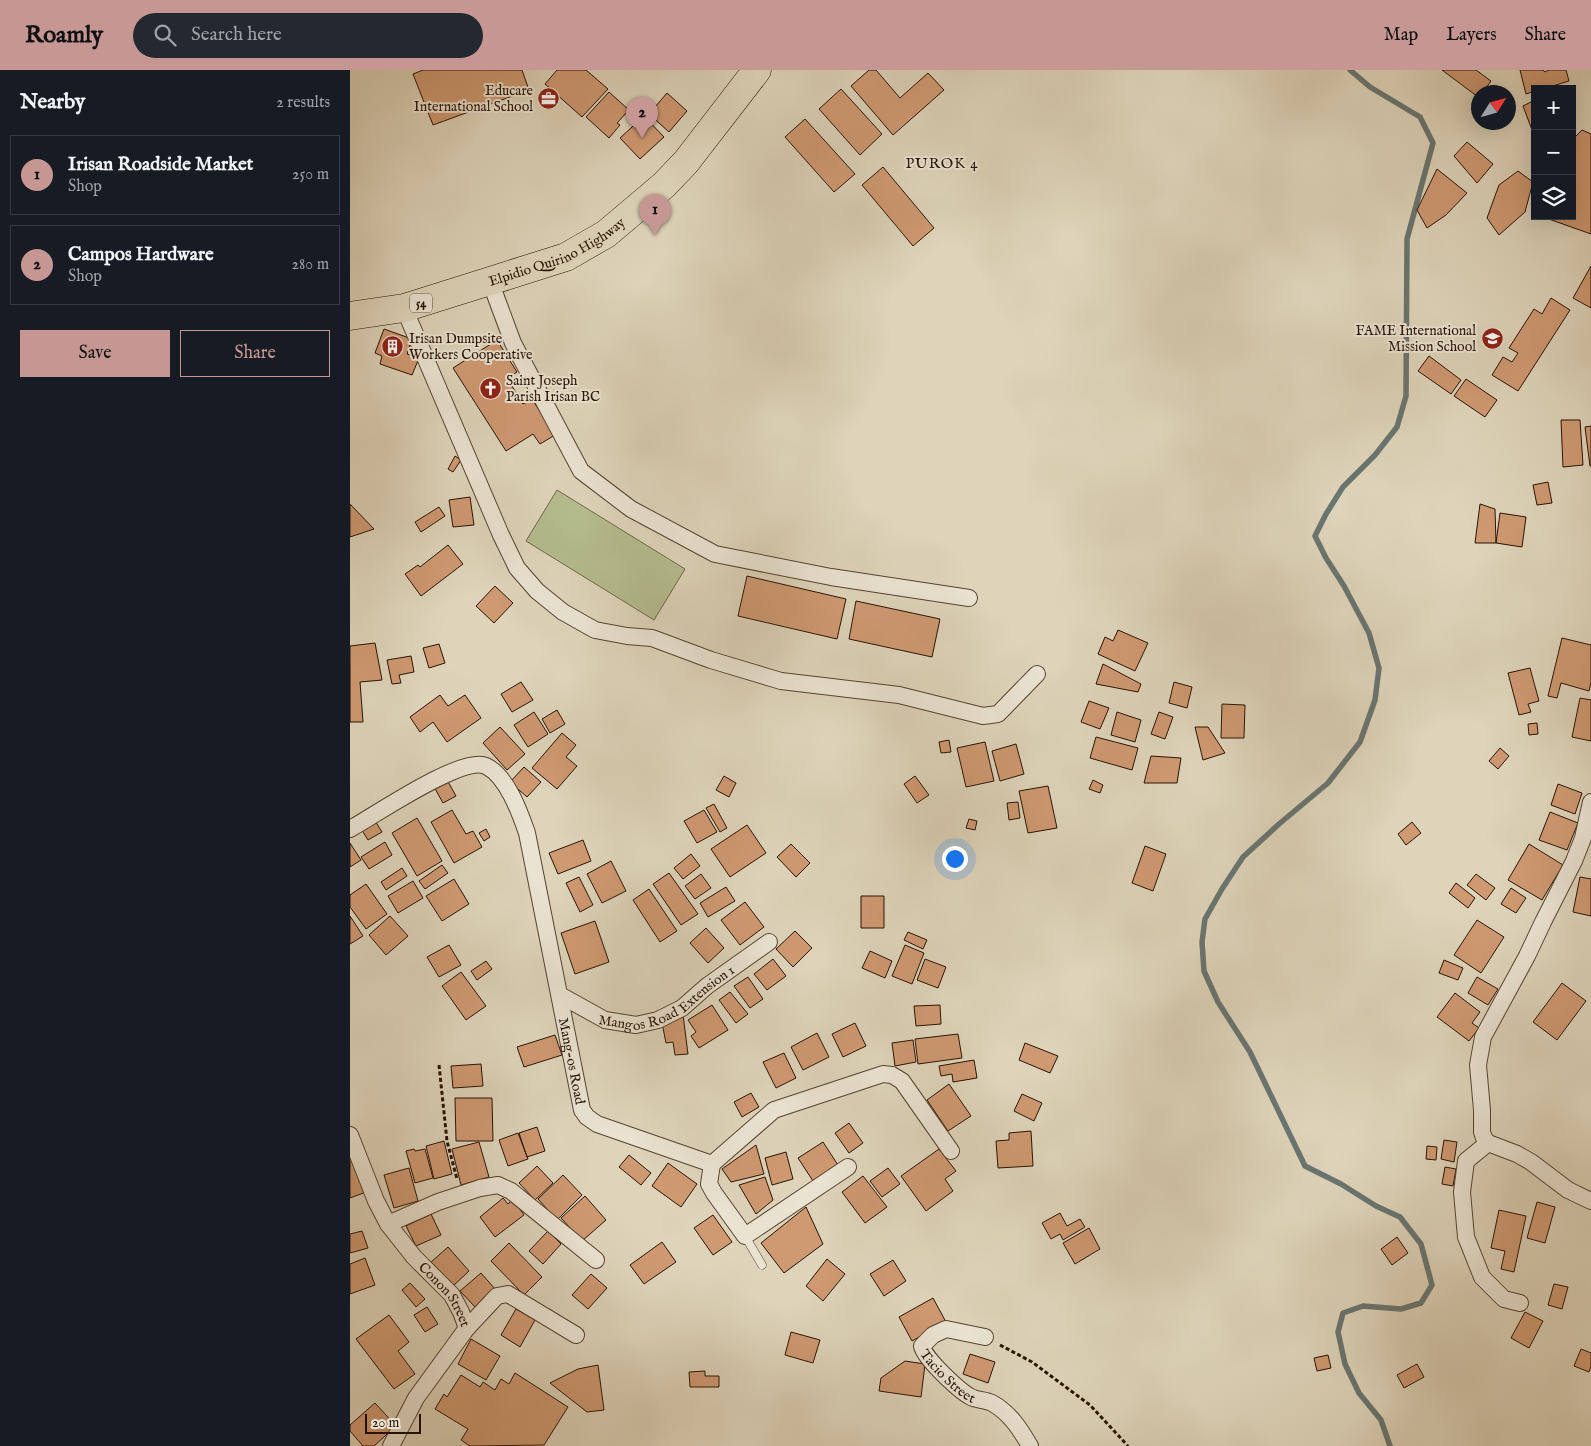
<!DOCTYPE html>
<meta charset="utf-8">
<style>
:root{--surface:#171b24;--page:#242831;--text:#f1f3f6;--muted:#9ea1a6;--line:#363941;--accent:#c59692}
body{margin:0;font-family:"IM FELL English",serif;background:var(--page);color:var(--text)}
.controls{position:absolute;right:15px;top:15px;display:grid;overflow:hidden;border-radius:0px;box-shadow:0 5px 20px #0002}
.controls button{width:45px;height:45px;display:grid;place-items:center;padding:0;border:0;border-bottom:1px solid var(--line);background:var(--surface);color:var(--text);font:25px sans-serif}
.compass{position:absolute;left:1121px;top:15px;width:45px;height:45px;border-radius:50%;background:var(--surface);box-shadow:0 5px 20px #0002;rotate:53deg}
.scale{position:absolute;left:15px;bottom:12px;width:56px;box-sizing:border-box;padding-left:5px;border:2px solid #281303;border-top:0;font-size:14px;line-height:18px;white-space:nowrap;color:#281303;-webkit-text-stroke:4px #eae3d2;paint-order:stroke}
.you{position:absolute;left:604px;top:788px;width:18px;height:18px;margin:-12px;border:4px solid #fff;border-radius:50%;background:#1a73e8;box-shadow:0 0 0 8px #1a73e833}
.badge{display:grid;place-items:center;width:32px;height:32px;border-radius:50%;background:var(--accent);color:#111;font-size:16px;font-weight:700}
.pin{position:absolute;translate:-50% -41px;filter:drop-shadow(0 1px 2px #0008)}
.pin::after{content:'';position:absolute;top:26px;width:18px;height:15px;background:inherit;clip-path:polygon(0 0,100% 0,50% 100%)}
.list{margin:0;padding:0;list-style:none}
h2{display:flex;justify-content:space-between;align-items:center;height:65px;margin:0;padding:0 20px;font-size:21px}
h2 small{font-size:16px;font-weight:400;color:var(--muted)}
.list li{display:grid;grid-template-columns:32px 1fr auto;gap:15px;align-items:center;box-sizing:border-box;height:80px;margin:0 10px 10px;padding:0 10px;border:1px solid var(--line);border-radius:0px}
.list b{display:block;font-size:19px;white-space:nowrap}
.list p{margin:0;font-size:16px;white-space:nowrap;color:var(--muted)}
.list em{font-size:16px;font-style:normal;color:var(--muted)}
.actions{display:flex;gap:10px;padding:15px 20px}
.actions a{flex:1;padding:11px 0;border:1px solid var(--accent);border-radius:0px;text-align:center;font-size:18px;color:var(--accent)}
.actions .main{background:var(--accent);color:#111}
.icon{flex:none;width:28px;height:28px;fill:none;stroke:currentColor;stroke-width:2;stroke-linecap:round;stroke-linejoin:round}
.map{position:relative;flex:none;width:1241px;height:1376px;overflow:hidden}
header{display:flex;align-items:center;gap:30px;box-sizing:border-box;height:70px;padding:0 25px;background:var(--accent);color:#111}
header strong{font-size:24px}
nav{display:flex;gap:28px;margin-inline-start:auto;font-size:18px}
.search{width:350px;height:45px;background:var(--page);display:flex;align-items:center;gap:12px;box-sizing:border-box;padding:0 18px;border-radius:28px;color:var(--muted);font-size:19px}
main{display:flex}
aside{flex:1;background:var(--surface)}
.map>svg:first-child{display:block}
</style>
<header>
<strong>Roamly</strong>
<div class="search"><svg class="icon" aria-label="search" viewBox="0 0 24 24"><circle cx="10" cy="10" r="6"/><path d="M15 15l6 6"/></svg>Search here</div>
<nav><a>Map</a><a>Layers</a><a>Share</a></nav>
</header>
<main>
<aside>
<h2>Nearby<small>2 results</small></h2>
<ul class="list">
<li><span class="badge">1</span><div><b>Irisan Roadside Market</b><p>Shop</p></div><em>250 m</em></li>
<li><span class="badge">2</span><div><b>Campos Hardware</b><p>Shop</p></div><em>280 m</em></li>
</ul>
<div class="actions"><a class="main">Save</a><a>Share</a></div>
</aside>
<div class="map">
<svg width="1241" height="1376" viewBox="0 0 1241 1376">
<rect width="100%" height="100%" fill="#ded4ba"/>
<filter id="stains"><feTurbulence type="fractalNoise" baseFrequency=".004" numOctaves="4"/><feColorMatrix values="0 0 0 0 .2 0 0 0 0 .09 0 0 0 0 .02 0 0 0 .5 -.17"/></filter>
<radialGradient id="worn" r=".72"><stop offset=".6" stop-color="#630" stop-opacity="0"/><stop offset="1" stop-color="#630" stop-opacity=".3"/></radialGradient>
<path fill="#b4bc8e" stroke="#6e6848" d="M207,420L335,499L304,550L176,471Z"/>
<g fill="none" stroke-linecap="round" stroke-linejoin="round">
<path stroke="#697570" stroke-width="5.5" d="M1000,0L1020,17L1070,47L1083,73L1057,169L1056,326L1047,357L1025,385L993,417L976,444L965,466L976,488L994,516L1019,563L1029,598L1025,630L1010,672L978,713L929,754L893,787L872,819L855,849L852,872L854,901L868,932L900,982L955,1096L991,1114L1026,1136L1050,1147L1071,1174L1082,1215L1071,1233L1051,1239L1013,1236L993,1243L988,1262L995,1294L1009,1323L1031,1350L1040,1376"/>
</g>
<path fill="#cf9972" stroke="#281303" d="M73,0H172L179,20L83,55L63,4Z
M207,0H236L258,19L232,47L195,14Z
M519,0H526L550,28L578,3L594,20L543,65L501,16Z
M1092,0H1126L1141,11L1133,22H1128V27Z
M1170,0H1193L1195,2L1199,0H1216L1219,11L1193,19H1185V21L1176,24Z
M491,19L532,64L510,85L469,39Z
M259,22L279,40L267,53L270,55L259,68L236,47Z
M317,23L337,41L319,62L299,44Z
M1185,30V68L1173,36Z
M294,46L314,67L290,89L270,68Z
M455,49L505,104L484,122L435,67Z
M1232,60L1241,64V164L1196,148V146H1222V70Z
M1117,72L1143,94L1127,113L1104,86Z
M533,97L584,158L563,176L512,115Z
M1087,99L1117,123L1096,145L1077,158L1067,140Z
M1168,101L1183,112L1175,142L1149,165L1137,148L1149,115Z
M1241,196V238L1223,228Z
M1201,228L1220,240L1168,321L1142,305L1153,287L1162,292L1168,283L1159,278L1184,239L1192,244Z
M34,259L62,269L57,284L69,288L62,305L30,294L32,286L25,283Z
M147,270L167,302L157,308L173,334L182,329L205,365L190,374L183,364L156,381L103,298Z
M1079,286L1111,310L1101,324L1068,301Z
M1116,309L1147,330L1135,347L1104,326Z
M1211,350H1230L1233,395L1213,397Z
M1241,356V396H1240L1235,357Z
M105,386L111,390L103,402L98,399Z
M1198,412L1202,433L1187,435L1183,415Z
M120,427L124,455L103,457L99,430Z
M0,434L24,459L0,467Z
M1130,434L1145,439L1146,473H1125Z
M89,437L95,446L71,462L65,452Z
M1150,443L1176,447L1172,477L1146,473Z
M98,475L113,494L71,526L55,504L68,495L70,497Z
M397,506L496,529L487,569L388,546Z
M145,516L163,533L144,553L126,536Z
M506,531L590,549L582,587L499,569Z
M768,560L798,573L785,601L748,584L755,567L763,571Z
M1212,568L1241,575V612L1239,621L1211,613L1207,628L1198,626Z
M25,573L32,610L10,612L13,652H0V576Z
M89,574L95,593L79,598L73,578Z
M61,586L64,602L49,605L51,613L42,614L37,590Z
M753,594L791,614L788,622L746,614Z
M1180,598L1189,631L1178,634L1181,642L1169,645L1158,603Z
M171,612L183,630L162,642L151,624Z
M824,612L842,617L837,638L819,633Z
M90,625L98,636L115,625L131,648L97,672L83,652L70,662L60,647Z
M1230,628L1241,630V671L1222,667Z
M739,631L759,638L750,659L731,652Z
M872,634L895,635L894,668H871Z
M207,640L215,654L200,663L192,649Z
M184,642L198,664L178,677L164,655Z
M767,642L791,650L785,672L761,665Z
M809,642L823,647L815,669L801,664Z
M1187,653L1188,664L1179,665L1178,654Z
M150,657L175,684L157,700L133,673Z
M845,657H858L875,683L853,690Z
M212,663L226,675L216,687L227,696L207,719L182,698Z
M746,667L788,678L782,700L740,688Z
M599,670L601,682L591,683L589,672Z
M635,672L644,711L616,717L607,678Z
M666,674L674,704L650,711L642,681Z
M1150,678L1159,686L1148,699L1139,691Z
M801,686L831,688L827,713H794Z
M174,697L191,712L177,727L160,712Z
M374,706L386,713L379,727L366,720Z
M565,706L579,725L567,733L554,714Z
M96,708L106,726L93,733L83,715Z
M743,710L753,715L750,723L739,719Z
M1208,714L1232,723L1225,744L1201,735Z
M698,716L707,758L678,763L669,721Z
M668,732L670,748L659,750L657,733Z
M364,734L377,758L370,762L356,738Z
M102,740L116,764L123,761L132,777L104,793L81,752Z
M354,740L367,762L347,773L334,751Z
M1200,742L1228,753L1217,780L1189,770Z
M67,748L92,791L67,806L42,763Z
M24,749L32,762L18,770L10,757Z
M619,749L627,751L625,760L616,758Z
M1062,752L1071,763L1056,775L1048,764Z
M397,755L416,783L380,807L361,779Z
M136,759L140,767L134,771L129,763Z
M233,770L241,791L208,804L199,783Z
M35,772L42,785L19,799L11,787Z
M0,773L11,790L0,797Z
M441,774L460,793L446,807L427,787Z
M1179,774L1213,795L1192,830L1158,810Z
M795,776L816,784L803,821L782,813Z
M341,784L350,796L333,809L324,798Z
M261,791L276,821L252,833L237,804Z
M92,795L98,803L75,819L69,811Z
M52,798L57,806L36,820L31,812Z
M319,803L348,844L331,855L303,814Z
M351,804L361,818L345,829L335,816Z
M1126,804L1145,818L1136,830L1117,815Z
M229,807L243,835L230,842L216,813Z
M1230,807L1241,809V846L1223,842Z
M104,809L119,834L92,851L76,826Z
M63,811L73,828L48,843L38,826Z
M1106,813L1125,828L1118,838L1099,823Z
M16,814L37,844L16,859L0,837V825Z
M376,817L385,831L358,847L350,833Z
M1161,818L1176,828L1166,843L1151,834Z
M299,819L327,861L310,872L283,830Z
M511,826H534V858H511Z
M395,832L414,857L390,875L371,850Z
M0,846L13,866L0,874Z
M40,846L58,866L36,885L19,865Z
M1127,850L1154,867L1131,903L1104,885Z
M245,851L259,892L225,904L211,863Z
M356,858L374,878L358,893L340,873Z
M445,861L462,878L443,897L426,879Z
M558,862L577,870L573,879L554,870Z
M99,875L111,895L89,907L77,887Z
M555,875L574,883L562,914L542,906Z
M520,881L542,891L535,908L512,898Z
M423,889L436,906L417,920L404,904Z
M575,889L596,897L588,918L567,910Z
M1094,890L1113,898L1108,910L1089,903Z
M136,891L142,899L127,910L121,901Z
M111,902L136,936L116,950L92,916Z
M398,907L413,929L400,938L384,916Z
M1127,907L1148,919L1138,935L1118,923Z
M1212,913L1236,931L1207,970L1183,952Z
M380,922L398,944L386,953L369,930Z
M1105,923L1130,942L1122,953L1129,958L1119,971L1087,947Z
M362,935L378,960L349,978L341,966L346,962L338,950Z
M590,935L591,954L566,956L564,936Z
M333,945L338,984L325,985L323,972L316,973L312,953Z
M505,953L516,976L493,987L482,964Z
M467,963L479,987L453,1000L441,977Z
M608,964L612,988L568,994L565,969Z
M205,965L212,985L174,997L167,977Z
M563,970L566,992L545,996L542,973Z
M675,973L708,986L700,1003L669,990Z
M434,983L446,1008L426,1018L413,992Z
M624,990L627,1008L603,1012L602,1004L591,1006L589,996Z
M131,994L133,1016L103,1018L101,996Z
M599,1014L621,1046L598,1061L577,1030Z
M401,1023L409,1037L392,1047L384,1032Z
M672,1024L692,1033L684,1051L664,1041Z
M105,1028H142L143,1071H106Z
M499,1053L513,1073L499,1083L485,1063Z
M187,1057L195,1081L177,1087L169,1063Z
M681,1061L683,1096L648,1098L646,1071L659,1070V1063Z
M168,1063L178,1089L158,1096L149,1070Z
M1094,1070L1107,1072L1104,1092L1091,1089Z
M94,1071L102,1104L84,1109L76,1076Z
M129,1072L139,1107L111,1115L102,1079Z
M473,1072L488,1095L463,1111L448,1088Z
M406,1075L414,1104L381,1112L372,1099Z
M1077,1076L1087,1077L1086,1090L1076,1089Z
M64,1079L65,1081L75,1079L83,1108L65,1113L56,1081Z
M589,1079L606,1101L595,1109L603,1121L576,1141L551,1106Z
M436,1082L443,1109L422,1115L415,1088Z
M279,1085L301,1103L291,1115L269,1097Z
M6,1086L19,1121L0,1128V1088Z
M318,1093L347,1114L331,1137L302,1116Z
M187,1096L203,1113L185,1130L169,1113Z
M1095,1097L1106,1099L1103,1116L1092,1114Z
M59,1098L68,1131L44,1138L34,1105Z
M538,1098L550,1114L532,1127L520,1111Z
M213,1105L232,1125L207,1150L188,1129Z
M513,1106L537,1137L515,1153L492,1122Z
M415,1107L423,1130L406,1144L389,1115Z
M235,1126L256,1150L232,1171L211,1148Z
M153,1128L158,1134L163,1129L174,1145L145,1167L130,1147Z
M1187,1132L1205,1137L1195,1173L1177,1168Z
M456,1137L473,1174L434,1203L411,1173Z
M1149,1140L1176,1146L1164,1202L1151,1199L1155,1181L1141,1178Z
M710,1143L717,1156L730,1149L735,1157L713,1170L710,1164L701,1169L692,1153Z
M81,1144L91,1165L66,1176L56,1156Z
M363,1145L382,1172L363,1185L344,1158Z
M739,1158L750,1179L725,1194L713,1173Z
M12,1161L18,1178L0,1183V1164Z
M198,1161L211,1174L193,1194L179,1181Z
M1047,1167L1058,1183L1042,1195L1031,1179Z
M312,1172L326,1192L294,1214L280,1195Z
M159,1173L192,1207L174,1225L141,1191Z
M98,1177L119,1201L102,1217L80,1193Z
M15,1188L25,1215L0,1224V1194Z
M477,1189L495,1204L473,1231L456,1216Z
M543,1190L556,1211L534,1226L520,1204Z
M131,1203L145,1219L125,1237L110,1221Z
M241,1204L257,1218L238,1239L222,1225Z
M60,1213L75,1229L66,1237L52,1220Z
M1204,1214L1218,1217L1212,1239L1198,1235Z
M583,1228L596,1252L562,1271L549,1247Z
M77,1237L88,1254L75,1262L64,1245Z
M166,1239L185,1250L170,1277L151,1265Z
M1175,1242L1193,1251L1179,1278L1161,1268Z
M39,1245L59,1272L48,1281L65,1304L44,1319L6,1269Z
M441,1262L470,1270L463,1293L435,1285Z
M121,1269L150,1286L136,1310L108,1294Z
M1231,1279L1241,1283V1296L1239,1302L1224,1296Z
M620,1284L645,1292L638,1313L613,1304Z
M978,1285L981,1298L967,1301L964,1288Z
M555,1291L575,1294L571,1327L529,1321L531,1308Z
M1067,1294L1074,1307L1054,1318L1047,1305Z
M248,1295L254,1340L237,1342L200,1313L228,1299Z
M355,1301V1306H369V1317H340L339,1302Z
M165,1303L218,1337L194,1375L120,1376L111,1370L118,1359L85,1339L94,1324L97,1327L111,1305L130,1317L133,1312L145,1320L151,1309L159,1314Z
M25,1333L46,1356L24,1376H13L0,1361V1355Z"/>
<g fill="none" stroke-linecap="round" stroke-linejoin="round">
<defs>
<path id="service" d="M395,1166L412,1195"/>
<g id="minor">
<path d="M140,211L163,273L231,401L281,439L365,484L481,507L619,528"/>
<path d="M54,238L151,465L167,498L187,521L213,542L245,560L277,566L302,568L361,590L431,611L549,625L633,646L648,644L687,604"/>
<path d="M1241,732L1233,768L1224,791L1193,852L1177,886L1133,967L1128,995L1132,1040V1062L1134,1068L1138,1073L1167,1084L1181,1092L1218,1120L1241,1131"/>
<path id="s1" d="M0,759C24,746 112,685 136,696C157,706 170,743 177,763L232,1040L237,1047L247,1054L362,1094L424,1040L533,1004L542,1005L552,1011L601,1081"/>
<path id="s2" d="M210,925L255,950L286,955L308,950L332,938L357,916L419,872"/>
<path id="s3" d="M0,1065L26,1131L38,1154L64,1187L102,1225L111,1242L117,1258L66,1328L41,1376"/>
<path d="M1138,1073L1116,1091L1112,1122L1116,1167L1132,1207L1154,1229L1170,1233"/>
<path d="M362,1094L359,1114L364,1123L395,1166L498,1097"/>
<path d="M38,1154L88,1132L130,1118L148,1115L161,1121L246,1190"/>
<path d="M117,1258L147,1226L158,1224L226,1265"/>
<path id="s4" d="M635,1267L596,1259L583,1265L572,1276C574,1288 611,1323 623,1328C629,1330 636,1330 642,1333C660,1343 670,1359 680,1376"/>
</g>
<g id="trunk">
<path id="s5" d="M0,246L54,238L140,211L216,187L256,164L314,115L336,92L407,0"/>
</g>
</defs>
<use href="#service" stroke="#564331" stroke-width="9"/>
<use href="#minor" stroke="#564331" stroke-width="18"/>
<use href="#trunk" stroke="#281303" stroke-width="29"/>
<path stroke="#281303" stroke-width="3" stroke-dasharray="4 2.5" stroke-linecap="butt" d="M89,995L97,1071L107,1109
M650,1275L682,1292L740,1335L778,1376"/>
<use href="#service" stroke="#eae3d2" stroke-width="8"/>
<use href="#minor" stroke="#eae3d2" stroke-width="16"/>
<use href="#trunk" stroke="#ded4ba" stroke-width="28"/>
</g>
<defs>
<symbol id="office-disc" viewBox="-11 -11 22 22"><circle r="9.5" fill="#8f2418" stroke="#eae3d2"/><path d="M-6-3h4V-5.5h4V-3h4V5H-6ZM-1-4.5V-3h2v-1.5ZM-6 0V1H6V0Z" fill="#fff"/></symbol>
<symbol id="school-disc" viewBox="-11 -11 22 22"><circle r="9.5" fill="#8f2418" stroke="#eae3d2"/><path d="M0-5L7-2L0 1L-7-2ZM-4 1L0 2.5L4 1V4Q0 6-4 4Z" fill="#fff"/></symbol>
<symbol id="building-disc" viewBox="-11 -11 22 22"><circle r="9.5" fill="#8f2418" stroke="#eae3d2"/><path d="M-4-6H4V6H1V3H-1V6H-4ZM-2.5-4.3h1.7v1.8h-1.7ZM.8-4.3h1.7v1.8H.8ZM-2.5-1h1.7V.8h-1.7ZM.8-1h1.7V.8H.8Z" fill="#fff"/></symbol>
<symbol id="church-disc" viewBox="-11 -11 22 22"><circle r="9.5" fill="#8f2418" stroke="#eae3d2"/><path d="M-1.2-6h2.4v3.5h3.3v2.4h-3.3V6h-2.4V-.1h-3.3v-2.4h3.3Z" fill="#fff"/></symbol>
</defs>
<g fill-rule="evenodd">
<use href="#office-disc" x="186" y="16" width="25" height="25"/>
<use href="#school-disc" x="1130" y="256" width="25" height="25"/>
<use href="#building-disc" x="30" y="264" width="25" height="25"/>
<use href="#church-disc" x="128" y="306" width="25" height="25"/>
</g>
<g text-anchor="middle" stroke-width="4" stroke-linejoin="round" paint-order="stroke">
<rect fill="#eae3d2" stroke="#625141" stroke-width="1" x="60" y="223.5" width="22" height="19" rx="4"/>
<g font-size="12" font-weight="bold" fill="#281303">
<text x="71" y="237">54</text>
</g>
<g font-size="14" fill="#281303" stroke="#eae3d2" text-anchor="end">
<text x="183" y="25">Educare<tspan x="183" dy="16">International School</tspan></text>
<text x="1126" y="265">FAME International<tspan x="1126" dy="16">Mission School</tspan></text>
<text x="59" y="273" text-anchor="start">Irisan Dumpsite<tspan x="59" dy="16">Workers Cooperative</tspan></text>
<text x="156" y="315" text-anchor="start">Saint Joseph<tspan x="156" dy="16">Parish Irisan BC</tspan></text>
</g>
<g font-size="14" fill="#281303" stroke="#eae3d2">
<text dy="5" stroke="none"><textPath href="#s5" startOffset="218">Elpidio Quirino Highway</textPath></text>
<text dy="5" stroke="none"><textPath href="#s2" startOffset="121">Mangos Road Extension 1</textPath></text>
<text dy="5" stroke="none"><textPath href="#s1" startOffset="465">Mang-os Road</textPath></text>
<text dy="5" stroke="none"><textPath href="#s3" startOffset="188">Conon Street</textPath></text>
<text dy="5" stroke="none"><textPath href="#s4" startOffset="110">Tacio Street</textPath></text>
</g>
<g font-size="15" letter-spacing="1" fill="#281303" stroke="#eae3d2">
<text x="592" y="98">PUROK 4</text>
</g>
</g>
<rect width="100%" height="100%" filter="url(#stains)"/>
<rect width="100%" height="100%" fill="url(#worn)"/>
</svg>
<div class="controls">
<button>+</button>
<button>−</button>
<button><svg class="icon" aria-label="layers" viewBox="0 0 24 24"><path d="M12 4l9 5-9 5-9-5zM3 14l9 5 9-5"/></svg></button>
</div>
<svg class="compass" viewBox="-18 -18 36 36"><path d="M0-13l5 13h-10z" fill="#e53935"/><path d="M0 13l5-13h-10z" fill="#9ea1a6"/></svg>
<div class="scale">20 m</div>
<div class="you"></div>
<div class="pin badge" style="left:305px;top:165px">1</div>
<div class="pin badge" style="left:292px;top:68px">2</div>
</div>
</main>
